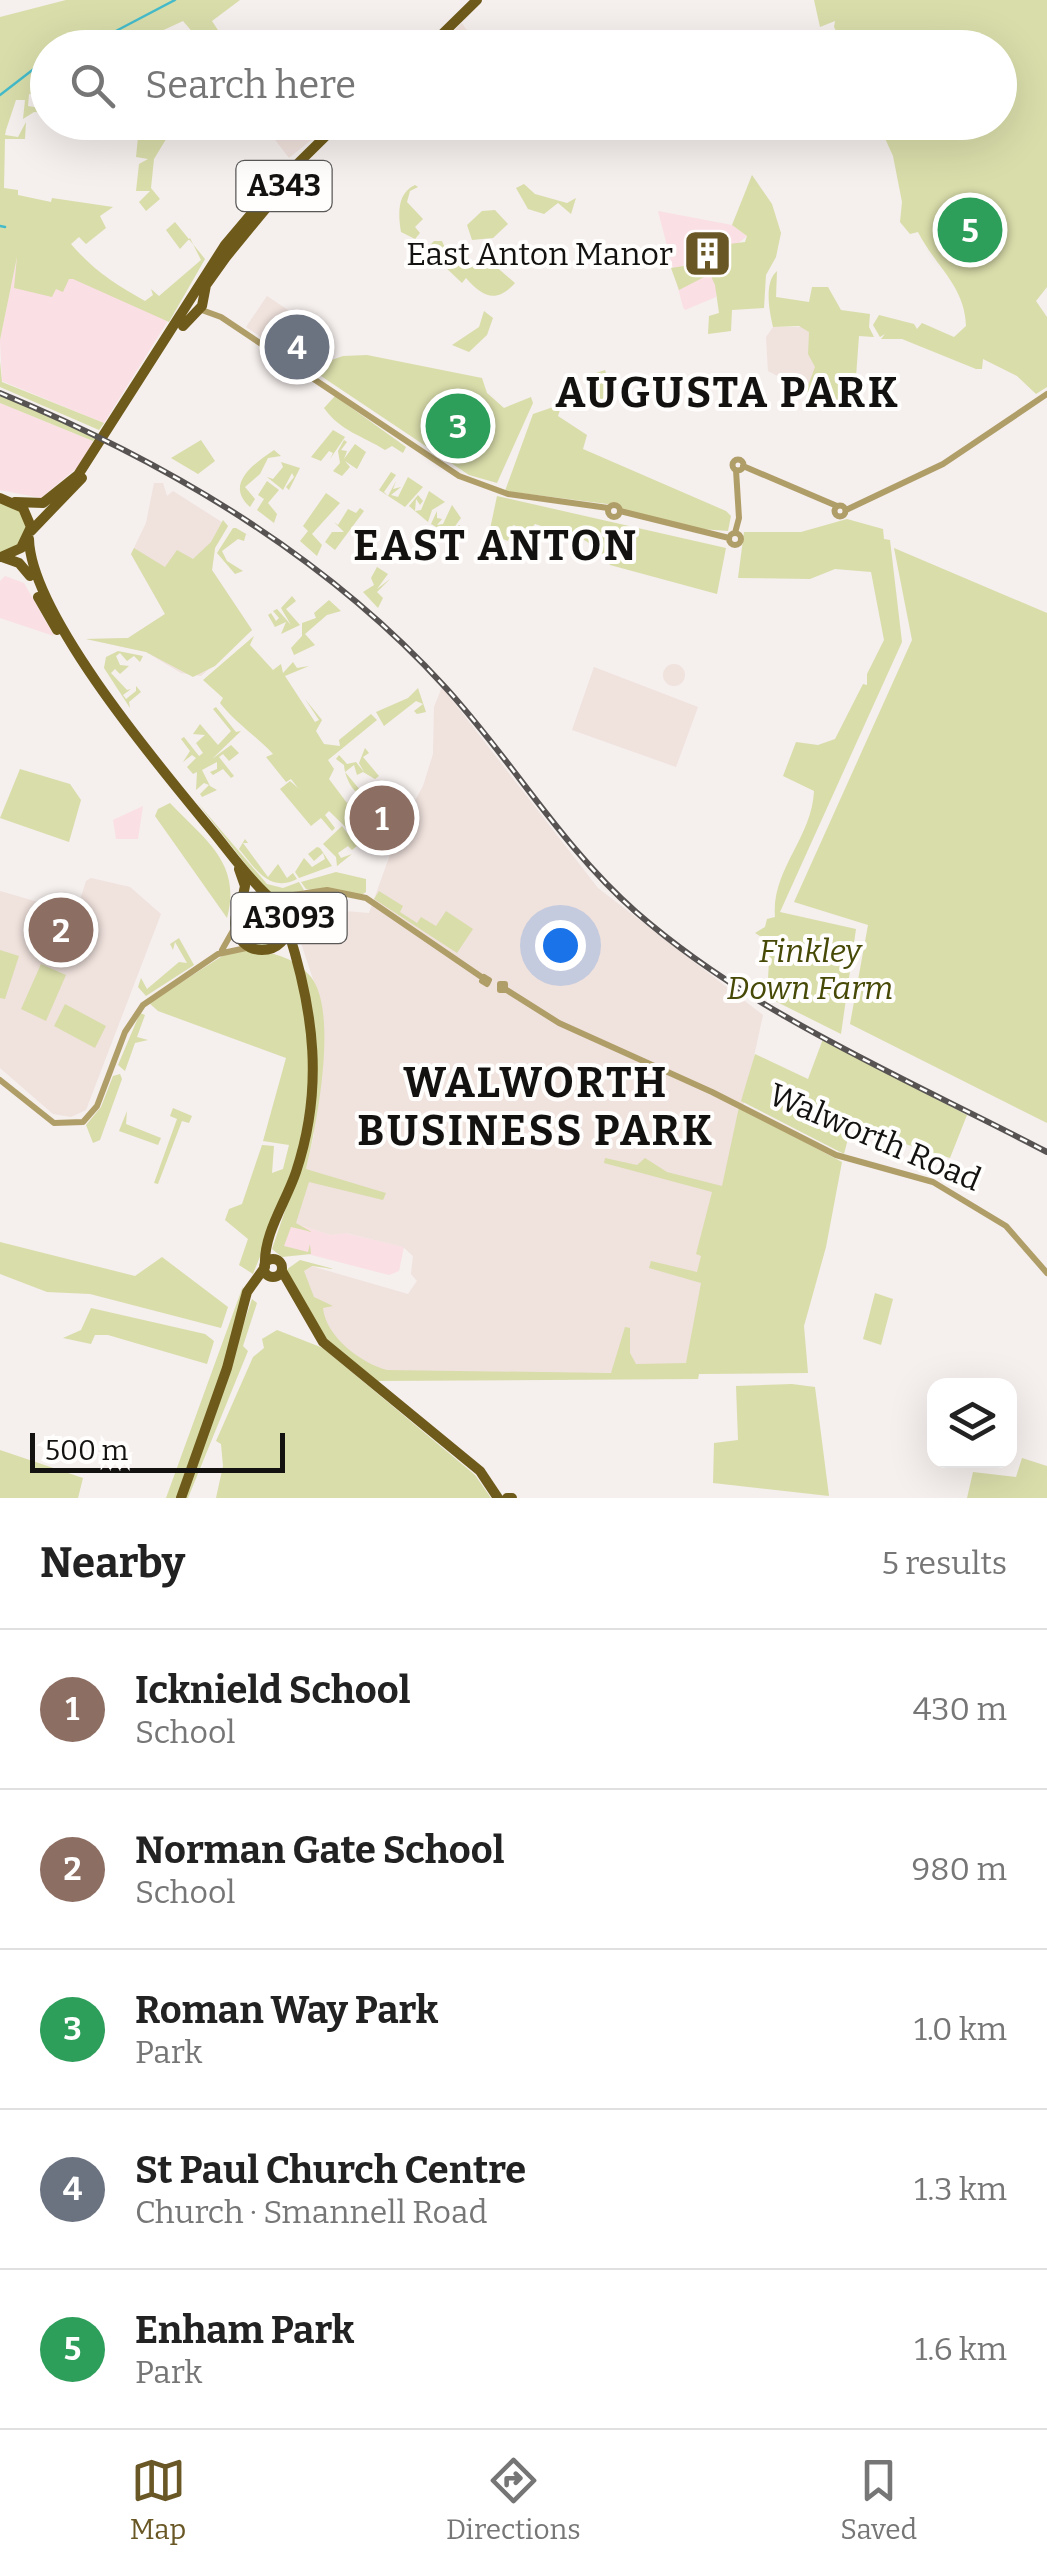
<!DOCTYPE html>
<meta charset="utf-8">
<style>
:root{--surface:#fff;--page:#f6f6f6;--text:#222;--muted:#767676;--line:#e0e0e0;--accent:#695725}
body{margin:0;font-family:Bitter,serif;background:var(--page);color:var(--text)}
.controls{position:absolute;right:30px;bottom:30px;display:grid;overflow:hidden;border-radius:20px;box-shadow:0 10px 40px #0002}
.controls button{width:90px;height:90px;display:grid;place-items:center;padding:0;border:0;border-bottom:2px solid var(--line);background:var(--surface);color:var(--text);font:50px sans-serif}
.scale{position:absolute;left:30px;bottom:25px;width:255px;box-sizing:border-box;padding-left:10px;border:5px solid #141211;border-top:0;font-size:28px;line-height:35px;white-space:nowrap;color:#141211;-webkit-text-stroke:8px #fffefd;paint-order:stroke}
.you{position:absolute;left:560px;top:945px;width:35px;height:35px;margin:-25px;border:8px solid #fff;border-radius:50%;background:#1a73e8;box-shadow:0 0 0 15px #1a73e833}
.badge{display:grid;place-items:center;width:65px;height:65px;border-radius:50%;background:var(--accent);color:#fff;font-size:32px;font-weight:700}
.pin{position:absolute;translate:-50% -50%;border:5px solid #fff;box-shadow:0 2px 10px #0006}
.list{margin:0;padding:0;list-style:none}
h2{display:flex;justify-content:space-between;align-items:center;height:130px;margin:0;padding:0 40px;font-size:42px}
h2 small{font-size:32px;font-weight:400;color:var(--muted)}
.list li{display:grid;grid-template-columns:65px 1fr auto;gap:30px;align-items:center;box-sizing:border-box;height:160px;padding:0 40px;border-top:2px solid var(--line)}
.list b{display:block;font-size:38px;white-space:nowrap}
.list p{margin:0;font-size:32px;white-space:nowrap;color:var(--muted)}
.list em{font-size:32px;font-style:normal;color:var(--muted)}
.icon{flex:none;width:55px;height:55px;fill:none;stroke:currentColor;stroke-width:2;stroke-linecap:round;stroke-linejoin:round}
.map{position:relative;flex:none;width:1047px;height:1498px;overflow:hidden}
.search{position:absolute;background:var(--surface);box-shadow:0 10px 40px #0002;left:30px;right:30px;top:30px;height:110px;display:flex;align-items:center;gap:25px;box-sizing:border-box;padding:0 35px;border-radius:55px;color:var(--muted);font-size:38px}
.sheet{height:930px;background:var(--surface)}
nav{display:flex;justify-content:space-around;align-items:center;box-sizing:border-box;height:140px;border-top:2px solid var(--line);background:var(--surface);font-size:28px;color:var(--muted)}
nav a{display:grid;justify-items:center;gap:5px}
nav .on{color:var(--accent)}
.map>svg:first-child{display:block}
</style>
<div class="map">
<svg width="1047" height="1498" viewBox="0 0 1047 1498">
<rect width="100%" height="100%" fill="#f5efed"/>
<path fill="#fadfe4" d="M658,211L732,225L747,236L735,246L716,278V297L685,310L683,307Z
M18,252L169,319L104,423L2,381L0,340Z
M0,403L93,441L80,465L41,498L0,490Z
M5,576L24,583L54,636L0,618V581Z
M143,806L138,839H116L113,820Z
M286,1221L331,1235L345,1233L404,1247L399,1271L389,1275L300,1252L285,1253L280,1240Z"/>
<path fill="#f0e2dd" d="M462,23L465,28L488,47L437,48Z
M262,123H332L289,158Z
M267,296L300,318L280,350L246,327Z
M773,327H806L854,404L808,392L768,371L766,337Z
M154,483H163L167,496L173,491L228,526L215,548L212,570L252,630L201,676L181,673L146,652L86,639L128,638L165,614L131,554L146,523Z
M663 675a11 11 0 1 1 22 0a11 11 0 1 1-22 0Z
M594,667L698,707L676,767L572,730Z
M442,687L598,888L763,1015L685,1372L372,1375L310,1311L299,1273L304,1264L408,1294L417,1281L411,1274L413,1256L403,1247L346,1233L331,1235L293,1223L314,1135L318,994L299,937L309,908L369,913L399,830L423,786L433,754L434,707Z
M393,800L404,811L384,844L359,811Z
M91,878L130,887L161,914L86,1110L71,1117L53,1114L0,1068V891L76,913L86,881Z"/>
<path fill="#d9ddaa" d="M66,0H240L212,21L229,47H206L199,33L195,35L183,21L127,47L48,48L47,96L29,94L28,106L47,109V113L34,112L23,119L25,100H16L6,130L5,135L18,137L26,122L25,139H5L4,188L18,190V195L51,202L52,198L113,207L100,216L106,228L86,244L79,237L71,244C93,270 115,284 145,301L153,295L151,289L159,296L201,260L190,238L180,249L166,230L175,222L205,259L169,322L73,279H69L63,292L56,289L52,297L14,288L17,257L0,340V17Z
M814,0H1047V287L1036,301L1047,317V387L1036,394L1017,376L983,359L982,369H976L902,339H881L885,334L880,337L873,325L879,315L914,324L917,329L922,323L954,337L966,326C965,286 936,267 918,232L910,234L900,222L902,202L893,156L878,123L1000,122V48L845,47L834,27L835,21L820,27Z
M157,122L168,123L171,131L154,159L151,188L160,199L146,211L139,202L150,191H136L139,164L148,159L136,157L138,137Z
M752,175L772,204L781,233L776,257L766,275L764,308L732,310L731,331L708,334L709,316L719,313L715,285L705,263L708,275L679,290L671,268L703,263L729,244L745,242L747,236L732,225Z
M524,184L535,194L567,203L576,198L571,214L558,203L544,214L528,209L516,188Z
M415,185L418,187L410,191L407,202L423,219L415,227L420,233L415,239L401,232C398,214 397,193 415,185Z
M495,210L508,224L493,238L472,240L467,225L482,211Z
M434,241H442L448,255L462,258L465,267L477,261L485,266L493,264L515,283C496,304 483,297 466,278L462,283L426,249Z
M777,271L776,297L809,302L812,287H828L841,310L870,314L869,327L874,337L859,336L854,404L806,391L815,367L808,354L809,332L799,326L773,327C769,310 764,282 777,271Z
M484,311L493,318L487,335L469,352L452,345L479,327Z
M367,355L482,378L487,393L504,408L531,397L533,403L497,483L469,475L309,368L343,356Z
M0,361L2,382L104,423L99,430L0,387Z
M605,370L612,393L596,409L588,402L595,382L593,374Z
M0,395L97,437L93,441L0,403Z
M335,396L406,447L403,453L392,446L385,450C363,436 340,431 324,408Z
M562,404L558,416L587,435L583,449L726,511L731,516L728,531C691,528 647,526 615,505L505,491L533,414Z
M333,430L345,437L330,459L333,453L329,451L321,461L311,457Z
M201,440L215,461L198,474L171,458Z
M344,440L347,442L341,450L347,451L344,459L355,444L366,452L357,469L345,461L350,467L342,476L333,471L340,463L338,451Z
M274,450L281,456L268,458L260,474L245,487L255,499L250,507C224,484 254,464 274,450Z
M281,462L300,468L289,490L286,487L294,477L292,473L283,490L267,477L273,479L283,467Z
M391,472L396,475L384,492L388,496L396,481L393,489L401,487L391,495L398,497L408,477L423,487L405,507L379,490Z
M267,481L279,490L268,503L277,514L274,523L257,510L264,499L258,495Z
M429,491L445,502L432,510L428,522L409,506L418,495L423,501L420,505L416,499L415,511L421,510Z
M326,493L340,503L312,534L322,545L317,556L300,541L308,531L303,526Z
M497,496L726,548L717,594L610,565L596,547L584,540L535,524L530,530L513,525L508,541L489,534Z
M0,502L20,509L28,526L20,544L0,553Z
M452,505L461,518L450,533L459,525L462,527L457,533L459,540L431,524L437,511V518L442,519L437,525L443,524Z
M360,508L364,511L335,550L325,542L332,532H344L334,522L338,525L348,509L356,513Z
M847,519L883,529L884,539L890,540L902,642L780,912L856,929L841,1034L767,997L770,942L755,933L765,927L767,919L775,917C771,870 812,838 814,791L783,776L796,742L818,745L835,739L863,684L867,685V674L884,640L871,572L835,569L810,579L738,578L744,532H801Z
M223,520L228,526L215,548L212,570L252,630L215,666L193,677L146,652L86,639L128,638L165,614L131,554L134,548L165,567L177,550L193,559L211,542Z
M233,528H236L253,538L246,534L244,541L238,539L222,551L227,561L243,571L235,574L217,553Z
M894,548L1047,613V1123L850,1024L868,925L794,902L912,640Z
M377,567L388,574L377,589L390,579L377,592L383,598L378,608L363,592L374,585L371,578Z
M292,596L296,601L286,609L300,625L281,634L286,622L275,627L268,615L271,613L276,621L279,618L273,611L277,609L291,625L281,608Z
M329,600L341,611L327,615L305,634L315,645L294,655L291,648L302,636V623L316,618L314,613Z
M254,636L250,645L273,670L281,664L283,673L293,662L297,668L309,666L285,676L315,722L319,720L305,699L322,720L316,731L324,744L340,746L339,740L371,714L377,720L328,760L334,769L329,779L347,803L352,799L384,844L378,852L370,842L365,846L329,811L325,815L335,828L332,831L321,818L311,826L280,789L290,781L298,788L291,779L286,782L266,757L273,754C255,735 236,723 220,703L223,698L203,680Z
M118,651L143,656L140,662L134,656L127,661L120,653L116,656L120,665L129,666L120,674L115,669L111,673L127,690L131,689L123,695L126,699L136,691V686L141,692L129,702L130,708L104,668L106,657Z
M418,688L426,712L417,714L414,711L423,704L416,701L384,726L376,712L408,698Z
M216,707L236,732L241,731L212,759L231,745L239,753L229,761L223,754L219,757L234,776L231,778L223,769L213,775L210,772L217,769V762L202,770L210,786L217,790L202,797L200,794L209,785L204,783L196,790L197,772L193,774L187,767L196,758L192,755L183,762L190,751L181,739L184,737L199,756L203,753L196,743L205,735L193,734L200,724L218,745L231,731L213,709Z
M365,748L369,753L363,757L379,776L375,779L363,772L357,775L354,765L345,772L366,797H374L371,801C353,796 345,778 344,765L336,759L339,755L347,764L356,762L364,772L359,763Z
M20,769L70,784L81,800L69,842L0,818Z
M196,801L267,884L283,888L299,882L304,890L284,897L270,895Z
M170,803C205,840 242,863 227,918L155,816L158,809Z
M342,826L357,846L352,850L348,846L338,853L341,858L352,854L337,866L336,857L323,844Z
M245,839L248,843H243L268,877L278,864L287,878L293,873L297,879C269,893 256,869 239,849Z
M317,847L320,848L332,866L299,878L295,872L304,858L312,867L325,859L323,853L314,861L308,854Z
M336,872L366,879V892L360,896L306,889L301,882Z
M379,891L403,906L400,912L417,923L421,917L436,926L446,911L473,929L457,953L374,899Z
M237 923a25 25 0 1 1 50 0a25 25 0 1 1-50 0Z
M179,938L194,965L146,996L138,987L141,978L147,989L179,962L187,963L175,942L173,950L170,944Z
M0,950L19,956L5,999L0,998Z
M250,950C273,952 296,958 311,977C339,1013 316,1127 306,1169L386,1193L383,1200L309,1182L296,1223L312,1232L291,1227L284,1246L308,1252L310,1244L311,1254L282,1257L272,1249L287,1205L280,1207L253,1274L239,1265L248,1239L225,1220L229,1209L242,1204L262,1145L274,1146L272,1173L283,1169L289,1145L263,1141L286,1058L158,1011L149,1003L230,951Z
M41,964L66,975L46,1021L21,1009Z
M65,1004L106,1026L95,1048L54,1026Z
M140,1013L145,1015L137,1037L148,1040L135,1043L125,1071L118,1065Z
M823,1039L967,1115L950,1158L851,1127L844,1154L741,1101L755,1054L808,1079Z
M120,1074L122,1079L100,1140L93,1143L86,1125L101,1107L113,1076Z
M739,1107L842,1162L826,1247L804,1326L808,1373L699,1374L698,1379L373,1381L326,1342L286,1270L300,1260L334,1269L312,1266L304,1271L314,1297L333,1306L323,1308C326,1337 361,1363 387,1370L611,1373L625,1327L630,1328V1353L636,1364L686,1363L701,1283L649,1268L651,1261L697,1272L701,1256L696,1254L712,1192L604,1163L605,1158L637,1165L645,1158L667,1172L722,1186Z
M173,1108L192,1116L189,1123L182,1121L158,1184L154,1183L177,1119L170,1116Z
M127,1111L126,1124L161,1138L158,1145L119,1131Z
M0,1242L135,1276L162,1257L228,1307L221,1328L90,1294L47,1292L0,1274Z
M243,1286C231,1358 203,1430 177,1498H166Z
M875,1293L893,1299L881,1345L863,1339Z
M252,1299L257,1303L243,1346L248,1351L188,1498H184Z
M91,1308L205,1334L214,1341L207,1364L108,1335H95L91,1344L63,1338L81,1330Z
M277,1330L323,1348L475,1475L491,1498H216L223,1466L221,1444L216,1441L220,1432L253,1357L264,1348L262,1339Z
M792,1384L815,1387L829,1496L713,1483L714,1443L738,1440L736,1386Z
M0,1450L83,1478L78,1498H0Z
M1022,1458L1047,1466V1498H967L973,1472L1016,1477Z"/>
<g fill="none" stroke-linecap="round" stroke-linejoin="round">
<path stroke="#45bbca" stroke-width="2.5" d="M63,48L114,32L175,0
M0,95L48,58
M0,226L5,227"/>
<path stroke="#b09e69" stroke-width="6" d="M199,309L221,317L459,476L508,494L608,508
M732.5 465a5.5 5.5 0 1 1 11 0a5.5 5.5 0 1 1-11 0Z
M743,466L837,506
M608 511a6 6 0 1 1 12 0a6 6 0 1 1-12 0Z
M834.5 511a5.5 5.5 0 1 1 11 0a5.5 5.5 0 1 1-11 0Z
M846,510L943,464L1047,394
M620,511L729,538
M735,533L739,518L736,470
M729 539a6 6 0 1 1 12 0a6 6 0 1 1-12 0Z
M273,898L327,890L366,898L483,978
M289,920L302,896
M222,950L235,927
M484,977L489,980L487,984L482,981Z
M500,984H505V990H500Z
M505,989L559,1023L712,1092L836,1155L933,1182L1006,1226L1047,1273
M0,1080L54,1123L83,1122L97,1106L125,1032L143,1005L218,954L251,947"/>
<path stroke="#6e5a1a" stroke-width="10" d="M407,48L435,36
M428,48L477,0
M183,326L202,306L206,285L226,257L286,184
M0,498L23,508L31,527L21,548L1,557
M15,502L43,503L78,475L225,245L273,188L340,122
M31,531L82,478
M29,539C31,616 163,771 214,833C231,854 248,878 268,896
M2,557L19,563L30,576
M38,597L57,630
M239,869L245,886L241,905
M235 923a27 27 0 1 1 54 0a27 27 0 1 1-54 0Z
M264 1268a9 9 0 1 1 18 0a9 9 0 1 1-18 0Z
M265,1266C263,1234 286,1202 296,1172C324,1088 314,1012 288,930
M282,1271L323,1342L480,1471L498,1498
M181,1498L227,1368L247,1292L265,1267
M507,1498H512"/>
<defs>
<path id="rail" d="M0,393C165,461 324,554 445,687C512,760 561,846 636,912C755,1016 908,1079 1047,1152"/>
</defs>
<use href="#rail" stroke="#565352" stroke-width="6"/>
<use href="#rail" stroke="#fffefd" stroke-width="2.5" stroke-dasharray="8" stroke-linecap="butt"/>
</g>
<defs>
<symbol id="building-square" viewBox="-11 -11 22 22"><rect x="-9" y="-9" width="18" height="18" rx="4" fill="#695725" stroke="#fffefd"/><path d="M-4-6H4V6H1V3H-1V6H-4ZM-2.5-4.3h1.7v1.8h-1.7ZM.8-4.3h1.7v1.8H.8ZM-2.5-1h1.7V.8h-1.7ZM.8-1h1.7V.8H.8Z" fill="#fff"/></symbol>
</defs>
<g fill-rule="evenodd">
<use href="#building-square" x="680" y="226" width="55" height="55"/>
</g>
<g text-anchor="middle" stroke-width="8" stroke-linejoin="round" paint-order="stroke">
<g fill="#fffefd" stroke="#5a5958" stroke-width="2.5">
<rect x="236.5" y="161" width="95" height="50" rx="8"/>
<rect x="231.5" y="893" width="115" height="50" rx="8"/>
</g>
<g font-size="30" font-weight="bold" fill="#141211">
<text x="284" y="196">A343</text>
<text x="289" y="928">A3093</text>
</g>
<g font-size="32" fill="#141211" stroke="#fffefd" text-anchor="end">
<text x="673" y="265">East Anton Manor</text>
</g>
<g font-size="32" font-style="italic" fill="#474907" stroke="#fffefd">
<text x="810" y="962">Finkley<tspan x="810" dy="37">Down Farm</tspan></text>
</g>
<g font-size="32" fill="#141211" stroke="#fffefd">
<text transform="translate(875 1137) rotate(23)" y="11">Walworth Road</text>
</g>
<g font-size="42" font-weight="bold" letter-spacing="2.5" fill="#141211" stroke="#fffefd">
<text x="728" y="407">AUGUSTA PARK</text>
<text x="496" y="560">EAST ANTON</text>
<text x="536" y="1097">WALWORTH<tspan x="536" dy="48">BUSINESS PARK</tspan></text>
</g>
</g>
</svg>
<div class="controls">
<button><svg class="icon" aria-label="layers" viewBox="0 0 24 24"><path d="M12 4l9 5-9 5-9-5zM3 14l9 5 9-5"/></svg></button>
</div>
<div class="scale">500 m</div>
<div class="you"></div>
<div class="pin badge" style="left:382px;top:818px;background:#8d6e63">1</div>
<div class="pin badge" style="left:61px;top:930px;background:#8d6e63">2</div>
<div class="pin badge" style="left:458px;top:426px;background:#2e9e5b">3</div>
<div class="pin badge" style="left:297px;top:347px;background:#6b7280">4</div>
<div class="pin badge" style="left:970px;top:230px;background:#2e9e5b">5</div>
<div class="search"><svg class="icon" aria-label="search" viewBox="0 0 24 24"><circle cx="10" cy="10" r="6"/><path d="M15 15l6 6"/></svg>Search here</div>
</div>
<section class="sheet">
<h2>Nearby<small>5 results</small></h2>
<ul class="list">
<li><span class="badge" style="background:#8d6e63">1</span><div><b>Icknield School</b><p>School</p></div><em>430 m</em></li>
<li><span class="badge" style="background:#8d6e63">2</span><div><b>Norman Gate School</b><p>School</p></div><em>980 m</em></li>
<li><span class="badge" style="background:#2e9e5b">3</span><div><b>Roman Way Park</b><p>Park</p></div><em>1.0 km</em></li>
<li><span class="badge" style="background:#6b7280">4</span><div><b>St Paul Church Centre</b><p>Church · Smannell Road</p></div><em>1.3 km</em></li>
<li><span class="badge" style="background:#2e9e5b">5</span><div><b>Enham Park</b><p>Park</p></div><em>1.6 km</em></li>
</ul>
</section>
<nav>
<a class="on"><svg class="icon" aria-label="map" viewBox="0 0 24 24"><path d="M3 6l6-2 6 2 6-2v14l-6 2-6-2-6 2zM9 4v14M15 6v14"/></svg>Map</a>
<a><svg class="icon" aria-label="directions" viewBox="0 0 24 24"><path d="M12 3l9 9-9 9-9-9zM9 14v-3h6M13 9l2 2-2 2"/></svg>Directions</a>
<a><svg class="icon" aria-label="saved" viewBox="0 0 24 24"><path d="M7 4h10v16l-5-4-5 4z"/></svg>Saved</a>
</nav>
